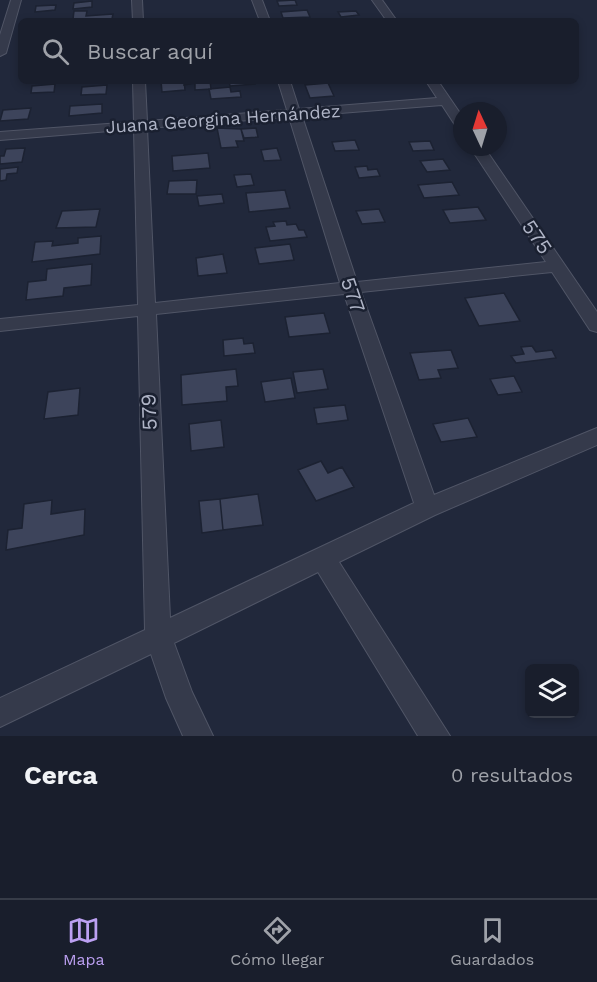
<!DOCTYPE html>
<html lang="es">
<meta charset="utf-8">
<style>
:root{--surface:#191e2c;--page:#262b38;--text:#f1f3f6;--muted:#9fa2a9;--line:#373c48;--accent:#bca0f2}
body{margin:0;font-family:"Work Sans",sans-serif;background:var(--page);color:var(--text)}
.controls{position:absolute;right:18px;bottom:18px;display:grid;overflow:hidden;border-radius:9px;box-shadow:0 3px 9px #0003}
.controls button{width:54px;height:54px;display:grid;place-items:center;padding:0;border:0;border-bottom:2px solid var(--line);background:var(--surface);color:var(--text);font:30px sans-serif}
.compass{position:absolute;left:453px;top:102px;width:54px;height:54px;border-radius:50%;background:var(--surface);box-shadow:0 3px 9px #0003;rotate:356deg}
.list{margin:0;padding:0;list-style:none}
h2{display:flex;justify-content:space-between;align-items:center;height:78px;margin:0;padding:0 24px;font-size:26px}
h2 small{font-size:20px;font-weight:400;color:var(--muted)}
.icon{flex:none;width:33px;height:33px;fill:none;stroke:currentColor;stroke-width:2;stroke-linecap:round;stroke-linejoin:round}
.map{position:relative;flex:none;width:597px;height:736px;overflow:hidden}
.search{position:absolute;background:var(--surface);box-shadow:0 3px 9px #0003;left:18px;right:18px;top:18px;height:66px;display:flex;align-items:center;gap:15px;box-sizing:border-box;padding:0 21px;border-radius:9px;color:var(--muted);font-size:22px}
.sheet{height:162px;background:var(--surface)}
nav{display:flex;justify-content:space-around;align-items:center;box-sizing:border-box;height:84px;border-top:2px solid var(--line);background:var(--surface);font-size:16px;color:var(--muted)}
nav a{display:grid;justify-items:center;gap:3px}
nav .on{color:var(--accent)}
.map>svg:first-child{display:block}
</style>
<div class="map">
<svg width="597" height="736" viewBox="0 0 597 736">
<rect width="100%" height="100%" fill="#21283b"/>
<path fill="#3d445b" stroke="#1c2232" stroke-width="1.5" d="M295,0L297,5L279,6L277,1Z
M92,1V7L73,9L74,3Z
M56,5L55,10L35,12L36,6Z
M307,10L310,17L283,18L281,12Z
M74,11H87L86,16L113,14L112,19L55,21L73,19Z
M356,11L359,15L341,17L338,12Z
M161,81H184L185,90L162,92Z
M184,81H210L211,89L195,90V83L184,85Z
M229,81H254L255,84L230,86Z
M328,83L334,96L310,98L305,85Z
M55,84L54,92L31,93L32,86Z
M107,85L106,94L81,95L82,87Z
M230,87L231,92L240,91L241,97L211,99L209,89Z
M102,104V113L69,116L70,106Z
M31,108L28,119L0,121L3,110Z
M217,128L241,129L244,141H236L238,147L221,148Z
M256,128L258,137L244,138L241,129Z
M355,140L359,150L335,151L332,142Z
M430,141L434,150L413,151L409,142Z
M25,148L22,162L0,164V156H4L6,149Z
M277,148L281,160L264,161L261,150Z
M208,153L210,168L173,171L172,156Z
M443,159L450,170L427,172L420,161Z
M367,166L368,170L377,169L380,176L359,178L355,167Z
M18,167L17,173L7,174L6,180L0,181V169Z
M251,174L254,185L237,187L234,175Z
M197,180L196,194H167L169,181Z
M452,182L459,195L424,198L418,185Z
M285,190L290,208L249,212L246,193Z
M222,194L224,203L199,206L197,196Z
M478,207L486,220L450,223L443,210Z
M100,209L96,227L56,228L62,211Z
M379,209L385,222L362,224L356,211Z
M286,221L287,225L296,224L299,230H304L307,237L270,241L266,227L275,226L273,222Z
M101,236L100,254L32,262L35,242L53,241L52,246L78,243V238Z
M290,244L294,260L259,264L255,248Z
M223,254L227,273L198,276L196,258Z
M92,264L91,285L64,288L63,296L26,300L28,282L46,280L47,269Z
M504,293L520,321L479,326L465,298Z
M324,313L330,333L289,337L285,317Z
M243,338L244,344L253,343L255,353L224,356L223,340Z
M532,346L536,352L552,350L556,358L516,363L511,356L524,354L521,347Z
M451,350L458,368L438,370L441,378L419,380L410,353Z
M236,369L238,386L226,387L227,401L182,405L181,375Z
M323,369L328,389L297,393L293,372Z
M514,376L522,392L498,395L490,379Z
M291,378L295,398L265,402L261,382Z
M80,388L78,415L44,419L48,392Z
M345,405L348,420L317,424L314,408Z
M468,418L477,437L441,442L433,424Z
M221,420L224,447L191,451L189,424Z
M321,461L328,473L342,467L354,487L316,501L298,470Z
M258,494L263,525L223,530L220,499Z
M220,499L223,530L202,533L199,501Z
M52,500L51,514L85,509L84,535L6,550L8,530L22,528L24,504Z"/>
<g fill="none" stroke-linecap="round" stroke-linejoin="round">
<defs>
<path id="minor" d="M11,0H21L6,53L0,56V35Z
M132,0H142L143,21H133Z
M252,0H262L270,21H260Z
M372,0H382L397,21H387Z
M133,81H145L147,121L287,110L278,81H290L299,109L437,98L426,81H438L462,116V129L457,128L442,105L302,116L357,282L546,262L470,147H484L597,312V332L590,330L552,272L361,292L434,495L597,428V445L435,515L339,562L450,736H418L318,572L174,643L192,692L213,736H183L166,698L151,654L0,727V698L145,630L138,316L0,331V319L138,305L134,129L0,140V132L134,122ZM289,117L340,283L155,303L147,128ZM344,294L414,503L170,618L156,314Z"/>
</defs>
<use href="#minor" stroke="#505566" stroke-width="2"/>
<use href="#minor" fill="#353a4b" fill-rule="evenodd"/>
</g>
<g text-anchor="middle" stroke-width="5" stroke-linejoin="round" paint-order="stroke">
<g font-size="18" fill="#b0b5c7" stroke="#1a2030">
<text transform="translate(223 119) rotate(-4)" y="6">Juana Georgina Hernández</text>
</g>
<g font-size="21" fill="#b0b5c7" stroke="#1a2030">
<text transform="translate(537 237) rotate(56)" y="7">575</text>
<text transform="translate(353 295) rotate(71)" y="7">577</text>
<text transform="translate(149 412) rotate(-92)" y="7">579</text>
</g>
</g>
</svg>
<div class="controls">
<button><svg class="icon" aria-label="layers" viewBox="0 0 24 24"><path d="M12 4l9 5-9 5-9-5zM3 14l9 5 9-5"/></svg></button>
</div>
<svg class="compass" viewBox="-18 -18 36 36"><path d="M0-13l5 13h-10z" fill="#e53935"/><path d="M0 13l5-13h-10z" fill="#9fa2a9"/></svg>
<div class="search"><svg class="icon" aria-label="search" viewBox="0 0 24 24"><circle cx="10" cy="10" r="6"/><path d="M15 15l6 6"/></svg>Buscar aquí</div>
</div>
<section class="sheet">
<h2>Cerca<small>0 resultados</small></h2>
<ul class="list">
</ul>
</section>
<nav>
<a class="on"><svg class="icon" aria-label="map" viewBox="0 0 24 24"><path d="M3 6l6-2 6 2 6-2v14l-6 2-6-2-6 2zM9 4v14M15 6v14"/></svg>Mapa</a>
<a><svg class="icon" aria-label="directions" viewBox="0 0 24 24"><path d="M12 3l9 9-9 9-9-9zM9 14v-3h6M13 9l2 2-2 2"/></svg>Cómo llegar</a>
<a><svg class="icon" aria-label="saved" viewBox="0 0 24 24"><path d="M7 4h10v16l-5-4-5 4z"/></svg>Guardados</a>
</nav>
